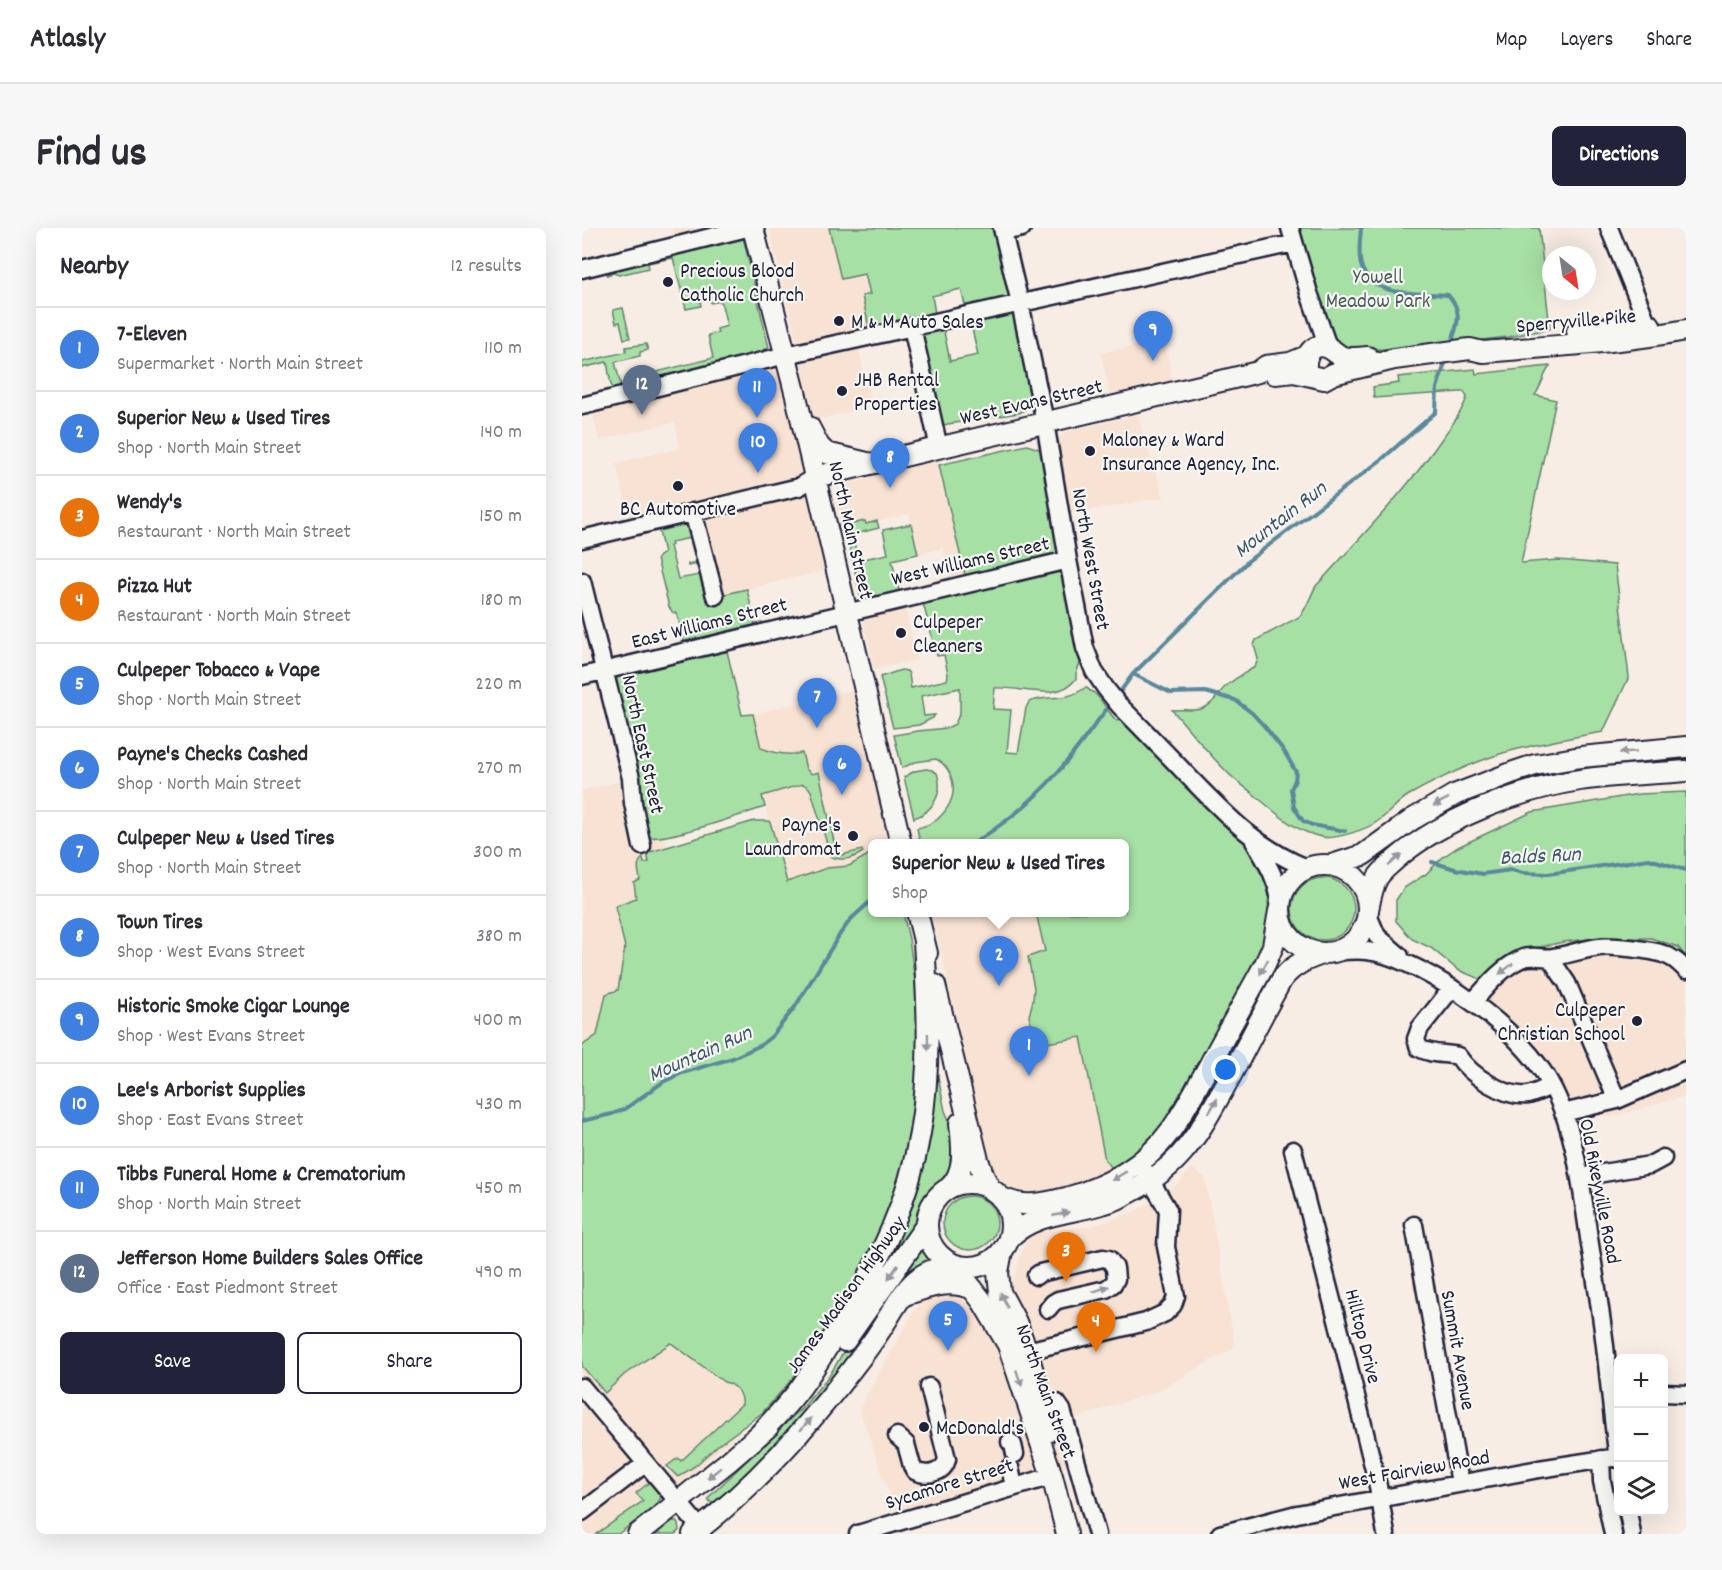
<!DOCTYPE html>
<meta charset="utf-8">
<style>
:root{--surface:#fff;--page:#f7f7f7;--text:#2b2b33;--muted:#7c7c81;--line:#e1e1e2;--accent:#22223b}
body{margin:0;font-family:Dekko,sans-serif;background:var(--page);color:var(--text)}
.controls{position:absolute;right:18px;bottom:18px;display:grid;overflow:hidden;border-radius:9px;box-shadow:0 6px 24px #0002}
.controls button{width:54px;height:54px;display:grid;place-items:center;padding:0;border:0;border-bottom:2px solid var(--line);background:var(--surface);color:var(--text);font:30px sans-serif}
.compass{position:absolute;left:960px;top:18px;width:54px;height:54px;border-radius:50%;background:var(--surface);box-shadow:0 6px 24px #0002;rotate:150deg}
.you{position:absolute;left:644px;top:842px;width:21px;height:21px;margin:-15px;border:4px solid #fff;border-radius:50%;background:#1a73e8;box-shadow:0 0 0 9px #1a73e833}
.badge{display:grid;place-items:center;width:39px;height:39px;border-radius:50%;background:var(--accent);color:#fff;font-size:20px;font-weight:700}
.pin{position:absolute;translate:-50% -50px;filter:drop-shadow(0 2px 3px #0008)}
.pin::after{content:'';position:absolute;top:32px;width:21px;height:18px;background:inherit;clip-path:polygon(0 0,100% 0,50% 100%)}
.popup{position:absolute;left:286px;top:611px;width:261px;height:78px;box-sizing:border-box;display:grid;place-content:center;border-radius:9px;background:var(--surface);filter:drop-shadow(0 2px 4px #0005);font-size:20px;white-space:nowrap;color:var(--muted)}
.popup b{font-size:22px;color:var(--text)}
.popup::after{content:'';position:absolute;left:50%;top:100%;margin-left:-12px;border:12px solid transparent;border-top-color:var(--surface)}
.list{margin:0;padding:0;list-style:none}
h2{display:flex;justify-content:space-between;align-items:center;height:78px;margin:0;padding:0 24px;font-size:26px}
h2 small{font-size:20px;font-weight:400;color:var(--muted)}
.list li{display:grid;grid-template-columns:39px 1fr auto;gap:18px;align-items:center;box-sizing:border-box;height:84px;padding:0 24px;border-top:2px solid var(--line)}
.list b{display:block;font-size:22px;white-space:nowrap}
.list p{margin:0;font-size:20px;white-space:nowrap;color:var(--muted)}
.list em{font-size:20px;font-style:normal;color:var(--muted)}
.actions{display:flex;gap:12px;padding:18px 24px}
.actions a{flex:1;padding:14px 0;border:2px solid var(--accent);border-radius:9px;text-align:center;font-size:21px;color:var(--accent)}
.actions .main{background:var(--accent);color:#fff}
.icon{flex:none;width:33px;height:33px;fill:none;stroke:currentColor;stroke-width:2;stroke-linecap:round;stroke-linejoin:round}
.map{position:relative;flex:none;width:1104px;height:1306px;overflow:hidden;border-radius:9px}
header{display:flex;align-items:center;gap:36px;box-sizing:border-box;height:84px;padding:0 30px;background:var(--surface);border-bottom:2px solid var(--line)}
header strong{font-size:28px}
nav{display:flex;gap:33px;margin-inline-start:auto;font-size:21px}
.intro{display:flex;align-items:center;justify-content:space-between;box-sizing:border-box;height:144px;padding:0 36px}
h1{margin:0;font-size:42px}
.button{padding:15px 27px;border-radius:9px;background:var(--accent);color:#fff;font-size:21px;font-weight:700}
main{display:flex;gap:36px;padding:0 36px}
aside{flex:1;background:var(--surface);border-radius:9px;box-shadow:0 6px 24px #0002}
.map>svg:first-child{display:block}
</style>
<header>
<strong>Atlasly</strong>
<nav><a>Map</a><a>Layers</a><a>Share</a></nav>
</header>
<div class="intro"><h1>Find us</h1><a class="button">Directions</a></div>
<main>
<aside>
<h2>Nearby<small>12 results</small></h2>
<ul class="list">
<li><span class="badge" style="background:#3f7fe0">1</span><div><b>7-Eleven</b><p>Supermarket · North Main Street</p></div><em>110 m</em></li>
<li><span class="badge" style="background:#3f7fe0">2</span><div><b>Superior New &amp; Used Tires</b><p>Shop · North Main Street</p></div><em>140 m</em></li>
<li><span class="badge" style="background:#e8710a">3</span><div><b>Wendy's</b><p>Restaurant · North Main Street</p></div><em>150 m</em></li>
<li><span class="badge" style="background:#e8710a">4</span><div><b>Pizza Hut</b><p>Restaurant · North Main Street</p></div><em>180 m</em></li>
<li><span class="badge" style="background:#3f7fe0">5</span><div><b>Culpeper Tobacco &amp; Vape</b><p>Shop · North Main Street</p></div><em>220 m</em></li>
<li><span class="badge" style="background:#3f7fe0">6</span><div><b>Payne's Checks Cashed</b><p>Shop · North Main Street</p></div><em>270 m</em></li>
<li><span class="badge" style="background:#3f7fe0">7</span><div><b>Culpeper New &amp; Used Tires</b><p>Shop · North Main Street</p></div><em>300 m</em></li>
<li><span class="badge" style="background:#3f7fe0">8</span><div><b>Town Tires</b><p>Shop · West Evans Street</p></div><em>380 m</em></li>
<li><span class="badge" style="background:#3f7fe0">9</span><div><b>Historic Smoke Cigar Lounge</b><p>Shop · West Evans Street</p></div><em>400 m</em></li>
<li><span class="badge" style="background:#3f7fe0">10</span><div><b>Lee's Arborist Supplies</b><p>Shop · East Evans Street</p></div><em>430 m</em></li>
<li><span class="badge" style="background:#3f7fe0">11</span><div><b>Tibbs Funeral Home &amp; Crematorium</b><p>Shop · North Main Street</p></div><em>450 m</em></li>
<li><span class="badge" style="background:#5c6f8a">12</span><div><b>Jefferson Home Builders Sales Office</b><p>Office · East Piedmont Street</p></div><em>490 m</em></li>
</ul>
<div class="actions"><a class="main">Save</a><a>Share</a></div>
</aside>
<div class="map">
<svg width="1104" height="1306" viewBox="0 0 1104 1306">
<rect width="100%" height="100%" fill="#f7ede4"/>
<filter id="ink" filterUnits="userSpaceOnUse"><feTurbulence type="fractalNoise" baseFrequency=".0167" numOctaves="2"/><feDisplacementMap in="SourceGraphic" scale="12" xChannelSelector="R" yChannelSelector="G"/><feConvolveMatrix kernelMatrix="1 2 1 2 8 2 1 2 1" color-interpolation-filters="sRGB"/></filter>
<g filter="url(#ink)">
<path fill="#f8e2d4" d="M90,0H139L92,12Z
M187,0H247L259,51L283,46L288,66L280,69L288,102L216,118Z
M582,112L591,152L528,167L519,125Z
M276,118L290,179L233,192L219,134L220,131Z
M195,135L222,251L48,293L34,235L98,220L93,194L17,212L10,182Z
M555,187L582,269L488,286L475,223L476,212L482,205L487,203Z
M356,233L384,349L370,353L361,320L336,326L327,286L259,302L254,276L259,262L270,254Z
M226,265L245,342L137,368L116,291Z
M322,376L335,432L292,441L280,386Z
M273,461L303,582L300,590L306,615L291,616V624L267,638L245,640L205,654L189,597L187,593L177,558L178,520L171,486Z
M62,548L152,826L0,887V562Z
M350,685H454L463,723L446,729L452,760L451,772L447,788L454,817L499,808L523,932L533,943L463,968H437L424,960L418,954L412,943L405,923Z
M1014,710H1069L1096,719L1104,729V868L1029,889L972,878L893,756L935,724L981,714Z
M610,940L623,950L653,1119L576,1163L494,1190L502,1233L314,1285L277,1180L333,1082L340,1074L355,1067H373L384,1071L391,1077L426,1059L434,1046L438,1028L445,1012L454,1004L510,998L549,985L568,975L597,955Z
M89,1115L142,1154L148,1155L159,1166L171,1192L74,1278L36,1306H0V1138L23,1164L43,1146Z"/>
<path fill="#a7e0a4" stroke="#648170" stroke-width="1.5" d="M247,0H414L430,70L384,81L379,61L350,68L353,85L287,99L280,68L288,66L283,46L259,51Z
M716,0H957L968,101L926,109L835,119L765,123L747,114Z
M161,9L187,120L181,122V124L53,155L51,148L62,145L63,147L131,130L126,107L136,105L135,101L145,98L139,73L129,75L127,71L118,73L119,78L104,81L91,30L66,35L67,40L37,47L31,45L25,47L26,44Z
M41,80L48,110L42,111L38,94L34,95L31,82Z
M432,82L448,164C449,174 447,181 437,185L366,196L349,200L328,106L361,99L368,133L396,127L388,92Z
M64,116L66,122L58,124V128L33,134L39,158L31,160L29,157L25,134L0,140V134L44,124V119Z
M968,138C961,147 960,158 953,167L974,172L939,335L976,332L1033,337L1047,449L1021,504C986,510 952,516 918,526C887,536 856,551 827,567C815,574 808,585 796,593C786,601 753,612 740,609C714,604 695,586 675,569C665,560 653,553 644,543C625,524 608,502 590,482C599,481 610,483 619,481C631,478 636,465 644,458C653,450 663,445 673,439L676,431L672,417L674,412L717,389C725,381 728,368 734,358C778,310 824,263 861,209C870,197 880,184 885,169L882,164H878L792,170L791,159L817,155L816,149L893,141L894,146Z
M445,217L460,222L481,327L431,338L430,336L383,347L357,237Z
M283,293L284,296L295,293L297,300L265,308L262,298Z
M106,296L119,335L106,338V336L114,334L109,310L89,314L90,317L88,318L96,351L123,346L130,369L165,361L173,397L102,414L95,385H91L87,379L75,331L77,328L82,325L77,303Z
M329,296L336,326L310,332L317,363L279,371L266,311L271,310L276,332L306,326L301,302Z
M483,341L499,432L494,446V451C475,475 438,458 413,460L411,481L429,482L425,524L436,525L444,480L447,474C468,466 483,475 504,459C506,462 509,463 512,465C519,470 527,486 535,493L538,490L672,624L688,660L686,675L688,691L681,726L579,904L533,943L523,932L499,809L454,817L447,788L451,772L452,760L446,729L463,723L454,685L543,684V616L338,615L335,600C360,595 380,570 367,544C364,538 360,534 354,531L333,534L320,540L312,507L336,503L365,500L373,496L378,484V460L339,468L342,488L353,487L351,490L337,497L311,500L298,449L319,442L325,443L327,446L329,460L365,452L366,446L362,427L355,428L341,375Z
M145,423L160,487L171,486L179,520C193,525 205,528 220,525L224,541L230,546L237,544L255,628L280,622L281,624C270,631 261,633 249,629L229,563L227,560L221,556L180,568L183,579C161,586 83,614 64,609L63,605L66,603L61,580L56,579L34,450L37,447L112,428L113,430Z
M344,541L350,542L355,545C362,564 351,584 332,590L322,549L333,543Z
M1104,564V729L1096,719L1069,710H1014L981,714L935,724L898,751L876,742L849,720L830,711L814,693V672L822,660L844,646L861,629L876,619L950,584L1057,566Z
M172,593H187L189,597L205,654L245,640L267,638L291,624V684L321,685L327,711L333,753L336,822L332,879L321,938L307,982L283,1038L232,1124L214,1147L180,1185L135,1218L113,1238L96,1249L85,1238L96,1230L99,1233L160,1176C161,1165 153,1156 142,1154L89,1115L43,1146L23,1165L0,1138V818L15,807L24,766L36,762L43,719L33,678L54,670L52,655L58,652C57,643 53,636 61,630L62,635L67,634L65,625Z
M710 681a31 31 0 1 1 62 0a31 31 0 1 1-62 0Z
M354,849H356L363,883L367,892L369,920L368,939L363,948L344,970L333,1003L293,1062Z
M361 995a27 27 0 1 1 54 0a27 27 0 1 1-54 0Z
M340,1016L350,1031L336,1038L318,1054L285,1109L197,1216L133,1277L129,1275L126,1271L129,1267L222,1178L249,1145L279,1094Z
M69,1253L77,1263L79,1269L74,1278L36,1306H14L61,1273L54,1265Z
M89,1293H94L96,1296L97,1302L94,1306H69Z"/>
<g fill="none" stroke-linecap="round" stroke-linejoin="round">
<path stroke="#5a899c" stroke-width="4" d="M779,0C778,12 776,26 779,37C788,71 839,64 866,67C882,84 875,97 869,116
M551,446L589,465L623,464L653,472L670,485L683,499L702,523L714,544L713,552L709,561L712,579L721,593L730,597L763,603
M535,468L551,446L666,333L799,232L854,184L855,160L864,132
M391,616C413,601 435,586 454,567C483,540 506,505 530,474
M850,634L873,641L901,646L929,642L941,645L966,646L1067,631L1104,642
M0,893L30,886L43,881L81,854L100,845L151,830L179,817L190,808L213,779L258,706L269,691L291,671"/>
<defs>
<path id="minor" d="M420,0L438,75L463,194L486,332L503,420L512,443L524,461L537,477C561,501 585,526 608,550C645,588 675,620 725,640
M708,0L727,65L744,113L749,122
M1027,0L1066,97
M421,4L440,0
M0,41L165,0
M330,99L357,220
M0,178L204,127L712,15
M111,284L133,368
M0,311L217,259L233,249
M0,353L49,550L51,575L60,618
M0,448L486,332
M672,613C684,634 694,648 698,672
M786,687L795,708L818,728
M758,723C767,723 776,722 785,723C814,726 851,748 876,764C910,787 941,813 964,848C993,895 999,956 1007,1010C1013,1049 1020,1088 1024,1127C1028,1161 1031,1196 1036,1231
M968,730L985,755L1035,872L1104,842
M870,760L838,800L834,811L837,820C849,827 863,825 876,828C888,847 923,870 946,867C954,865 962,861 969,858
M891,774C905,758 919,740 939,731C950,726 961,731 971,729C986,727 1001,721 1017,719C1028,717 1071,722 1081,726C1091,729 1097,735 1104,742
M981,885L1035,872
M711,922L763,1123L796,1258L804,1306
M998,949L1068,937L1081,930
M832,997L878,1255
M454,1048L458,1045L521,1030L527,1031L533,1040L534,1051L531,1056L524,1061L476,1072L471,1075L466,1081
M445,1123L564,1094L583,1085L591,1077L594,1068L584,1019L586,982L563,943
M0,1159L118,1300L120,1306
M1082,1165L1104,1166
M460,1173L475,1175L480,1182L515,1306
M315,1208L324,1216L330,1238L333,1243C345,1249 362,1245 365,1231L347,1159
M428,1214L431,1217L433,1226
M1019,1231L1020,1253L1031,1306
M428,1239L432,1259
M0,1284L64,1235
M1046,1284L1050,1306
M276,1306L470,1248
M638,1306L715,1286L957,1241L1036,1229"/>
<path id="major" d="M171,0L214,168L319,616
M995,103L1068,97
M724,139C723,127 731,115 744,119C751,121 755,127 761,129C769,131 778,130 786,129
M693,146L712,144L742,151L751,146L771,141L812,131L888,121L901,124C969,118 1037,115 1104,102
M227,199L237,218L244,225L285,235
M233,249L656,149L676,144L684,138L708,135L725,128
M698 681a44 44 0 1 1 88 0a44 44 0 1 1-88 0Z
M750,637L781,627L831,591L872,567L932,544L953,537L999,529L1104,519
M786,682C788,672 790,660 795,651C799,643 808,637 814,631C860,591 939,561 998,552C1033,547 1069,546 1104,543
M335,684L345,725
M353,757L396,932L402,949L409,962
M345 997a42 42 0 1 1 84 0a42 42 0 1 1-84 0Z
M367,960C385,943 380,918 378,895
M418,969C442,981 458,976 484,970C525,959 564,937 589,902C604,881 615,858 628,836C646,802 665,769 683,736L691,718L697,683
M427,1010C456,981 501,986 537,970C560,959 583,945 600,925C617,906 629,883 642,860C662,824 680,787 700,751C711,737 723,732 740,726
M420,1023L416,1044L418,1064L434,1094L445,1123L463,1184L465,1204
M372,1037L400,1073L426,1117L470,1248L485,1306
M323,1067C346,1059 367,1051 391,1061
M263,1113L345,996
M177,1207C191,1191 207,1176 219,1159C235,1137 249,1113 263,1090C298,1032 327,972 338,905C349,842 346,778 342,714
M56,1306L147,1233L186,1199
M111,1306C171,1260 224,1201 270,1141C279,1129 289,1117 297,1104C309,1087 318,1066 334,1052C345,1042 358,1039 372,1037"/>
</defs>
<use href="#minor" stroke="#22223b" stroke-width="21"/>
<use href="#major" stroke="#22223b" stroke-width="24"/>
<use href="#minor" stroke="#f6f6f2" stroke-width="16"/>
<use href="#major" stroke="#f6f6f2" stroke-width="20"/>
</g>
<defs><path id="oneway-solid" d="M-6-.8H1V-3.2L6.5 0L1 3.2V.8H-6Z" transform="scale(1.5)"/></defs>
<g fill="#9797a0">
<use href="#oneway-solid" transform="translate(1046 524) rotate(175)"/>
<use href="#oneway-solid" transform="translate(859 574) rotate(153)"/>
<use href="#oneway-solid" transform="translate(813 632) rotate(-42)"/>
<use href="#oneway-solid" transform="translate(682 739) rotate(118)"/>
<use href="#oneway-solid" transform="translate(924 741) rotate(143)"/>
<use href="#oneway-solid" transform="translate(346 814) rotate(89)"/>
<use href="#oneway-solid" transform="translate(631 878) rotate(-60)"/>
<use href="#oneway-solid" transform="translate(537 948) rotate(149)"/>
<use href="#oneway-solid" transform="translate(479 986) rotate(-13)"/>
<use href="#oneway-solid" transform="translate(311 1044) rotate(125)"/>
<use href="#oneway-solid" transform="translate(519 1061) rotate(-18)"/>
<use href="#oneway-solid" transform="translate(422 1072) rotate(-115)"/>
<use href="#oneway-solid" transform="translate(437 1150) rotate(71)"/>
<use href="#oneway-solid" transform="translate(224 1196) rotate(-49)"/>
<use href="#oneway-solid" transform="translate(132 1245) rotate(141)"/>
</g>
</g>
<g fill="#22223b" stroke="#f6f6f2" stroke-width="2">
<circle cx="86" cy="54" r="6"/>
<circle cx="257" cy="93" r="6"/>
<circle cx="260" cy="163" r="6"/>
<circle cx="508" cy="223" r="6"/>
<circle cx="96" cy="258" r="6"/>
<circle cx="319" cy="405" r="6"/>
<circle cx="271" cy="608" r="6"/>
<circle cx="1055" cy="793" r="6"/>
<circle cx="342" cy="1199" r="6"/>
</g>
<g text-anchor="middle" stroke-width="4.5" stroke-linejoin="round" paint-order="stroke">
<g font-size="21" fill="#22223b" stroke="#f6f6f2" text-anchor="start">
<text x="98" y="49">Precious Blood<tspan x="98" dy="24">Catholic Church</tspan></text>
<text x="269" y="100">M &amp; M Auto Sales</text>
<text x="272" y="158">JHB Rental<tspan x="272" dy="24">Properties</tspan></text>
<text x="520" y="218">Maloney &amp; Ward<tspan x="520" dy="24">Insurance Agency, Inc.</tspan></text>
<text x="96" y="287" text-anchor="middle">BC Automotive</text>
<text x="331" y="400">Culpeper<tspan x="331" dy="24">Cleaners</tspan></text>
<text x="259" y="603" text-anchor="end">Payne's<tspan x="259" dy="24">Laundromat</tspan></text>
<text x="1043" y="788" text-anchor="end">Culpeper<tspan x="1043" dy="24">Christian School</tspan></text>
<text x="354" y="1206">McDonald's</text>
</g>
<g font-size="21" fill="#4a5b5a" stroke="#f6f6f2">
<text x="796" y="55">Yowell<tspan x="796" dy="24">Meadow Park</tspan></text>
</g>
<g font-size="21" fill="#22223b" stroke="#f6f6f2">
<text transform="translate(994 92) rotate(-5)" y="7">Sperryville Pike</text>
<text transform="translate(449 173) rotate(-13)" y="7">West Evans Street</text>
<text transform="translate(270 302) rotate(77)" y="7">North Main Street</text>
<text transform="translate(510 331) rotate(80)" y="7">North West Street</text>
<text transform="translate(388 332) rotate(-13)" y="7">West Williams Street</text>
<text transform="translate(127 394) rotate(-14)" y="7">East Williams Street</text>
<text transform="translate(62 516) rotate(78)" y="7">North East Street</text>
<text transform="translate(1019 963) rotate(79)" y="7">Old Rixeyville Road</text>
<text transform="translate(263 1066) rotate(-54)" y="7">James Madison Highway</text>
<text transform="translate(782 1108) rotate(76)" y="7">Hilltop Drive</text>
<text transform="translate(877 1122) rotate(80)" y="7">Summit Avenue</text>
<text transform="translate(465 1163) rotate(70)" y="7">North Main Street</text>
<text transform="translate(832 1241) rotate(-10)" y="7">West Fairview Road</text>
<text transform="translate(367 1255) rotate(-17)" y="7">Sycamore Street</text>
</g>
<g font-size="22" font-style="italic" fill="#3e556b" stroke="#f6f6f2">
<text transform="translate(697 290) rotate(-38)" y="8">Mountain Run</text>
<text transform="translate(958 626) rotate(-3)" y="8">Balds Run</text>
<text transform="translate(117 824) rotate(-24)" y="8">Mountain Run</text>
</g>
</g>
</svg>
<div class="controls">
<button>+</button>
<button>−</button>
<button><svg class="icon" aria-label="layers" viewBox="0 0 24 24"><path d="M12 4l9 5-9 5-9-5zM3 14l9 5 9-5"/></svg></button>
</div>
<svg class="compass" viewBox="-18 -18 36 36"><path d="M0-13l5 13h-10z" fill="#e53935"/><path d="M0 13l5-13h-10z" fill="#7c7c81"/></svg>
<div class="you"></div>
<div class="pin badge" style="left:447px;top:848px;background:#3f7fe0">1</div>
<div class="pin badge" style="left:417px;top:758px;background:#3f7fe0">2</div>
<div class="popup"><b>Superior New &amp; Used Tires</b>Shop</div>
<div class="pin badge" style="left:484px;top:1054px;background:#e8710a">3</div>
<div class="pin badge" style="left:514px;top:1124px;background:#e8710a">4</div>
<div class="pin badge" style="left:366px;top:1123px;background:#3f7fe0">5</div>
<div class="pin badge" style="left:260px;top:567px;background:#3f7fe0">6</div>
<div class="pin badge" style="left:235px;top:500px;background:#3f7fe0">7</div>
<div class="pin badge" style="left:308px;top:260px;background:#3f7fe0">8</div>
<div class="pin badge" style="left:571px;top:133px;background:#3f7fe0">9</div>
<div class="pin badge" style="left:176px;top:245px;background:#3f7fe0">10</div>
<div class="pin badge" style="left:175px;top:190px;background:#3f7fe0">11</div>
<div class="pin badge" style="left:60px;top:187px;background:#5c6f8a">12</div>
</div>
</main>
